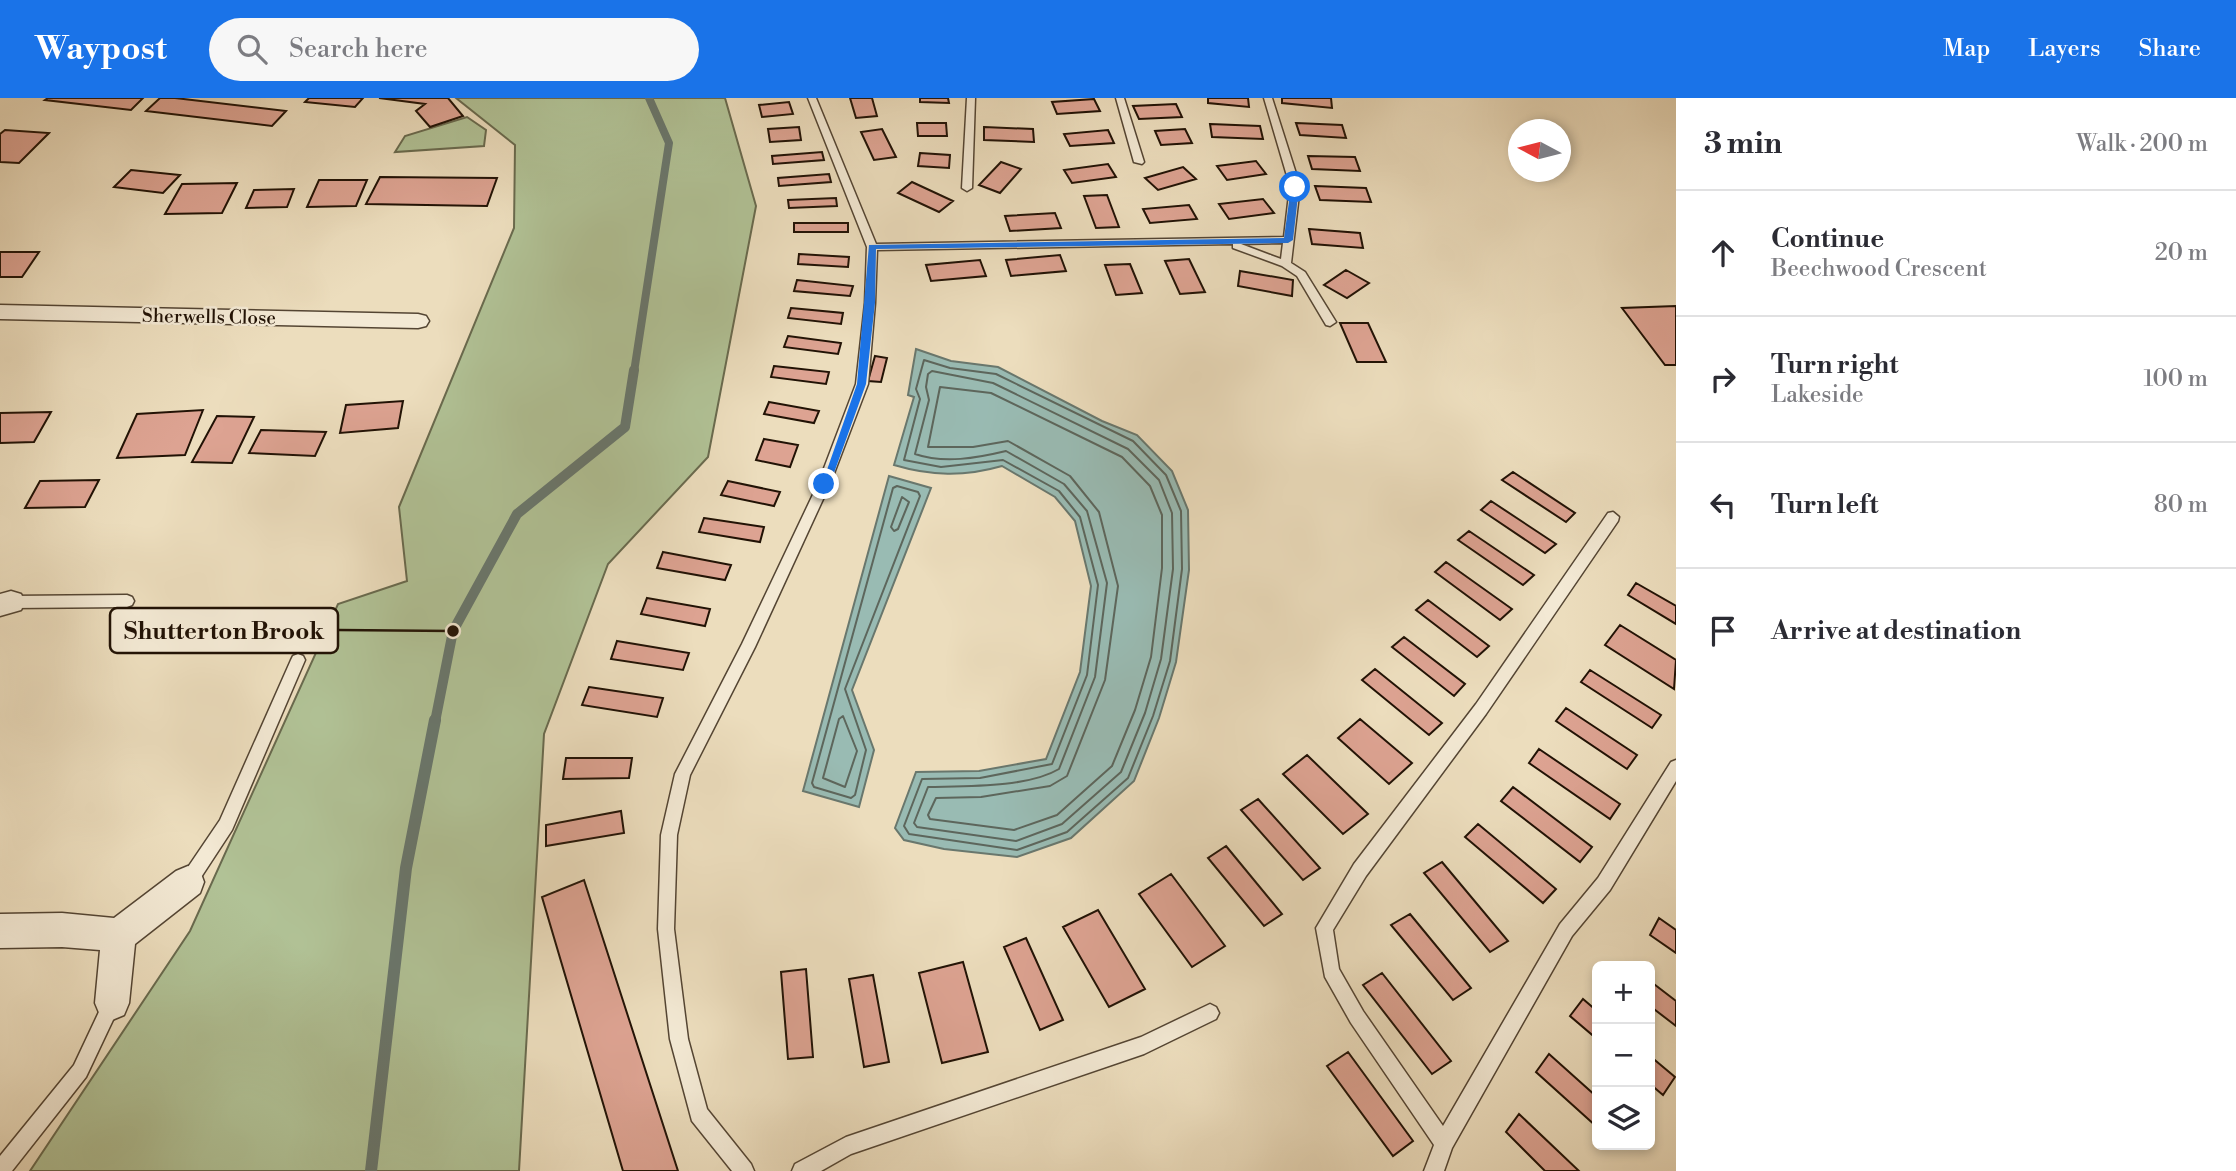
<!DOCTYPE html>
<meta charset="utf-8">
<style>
:root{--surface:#fff;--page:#f7f7f7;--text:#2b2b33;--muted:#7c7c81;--line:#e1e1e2;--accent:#1a73e8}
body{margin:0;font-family:"Libre Bodoni",serif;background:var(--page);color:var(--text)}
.controls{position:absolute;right:21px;bottom:21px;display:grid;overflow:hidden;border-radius:10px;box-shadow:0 4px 10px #0003}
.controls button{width:63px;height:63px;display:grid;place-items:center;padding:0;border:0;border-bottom:2px solid var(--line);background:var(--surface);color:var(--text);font:35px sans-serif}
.compass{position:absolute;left:1508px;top:21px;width:63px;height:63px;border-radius:50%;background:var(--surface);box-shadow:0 4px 10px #0003;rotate:277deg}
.stop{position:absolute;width:21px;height:21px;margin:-16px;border:5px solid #1a73e8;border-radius:50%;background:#fff}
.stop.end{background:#1a73e8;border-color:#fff;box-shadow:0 2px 7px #0008}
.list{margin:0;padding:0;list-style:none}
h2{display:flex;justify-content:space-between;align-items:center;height:91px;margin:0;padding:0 28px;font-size:30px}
h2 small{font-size:23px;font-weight:400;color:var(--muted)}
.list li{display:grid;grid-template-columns:46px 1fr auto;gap:21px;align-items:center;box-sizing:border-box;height:126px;padding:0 28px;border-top:2px solid var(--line)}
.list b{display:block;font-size:26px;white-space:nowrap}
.list p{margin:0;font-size:23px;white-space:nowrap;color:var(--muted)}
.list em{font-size:23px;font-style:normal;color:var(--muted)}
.icon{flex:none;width:38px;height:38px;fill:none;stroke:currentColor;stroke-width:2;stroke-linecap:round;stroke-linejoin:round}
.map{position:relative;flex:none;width:1676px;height:1073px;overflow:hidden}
header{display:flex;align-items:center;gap:42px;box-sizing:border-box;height:98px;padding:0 35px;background:var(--accent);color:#fff}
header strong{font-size:33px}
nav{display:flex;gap:38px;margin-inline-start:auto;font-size:24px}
.search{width:490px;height:63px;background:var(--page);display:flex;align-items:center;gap:18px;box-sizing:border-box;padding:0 24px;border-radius:38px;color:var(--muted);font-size:26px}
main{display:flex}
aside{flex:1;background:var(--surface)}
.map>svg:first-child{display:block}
</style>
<header>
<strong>Waypost</strong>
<div class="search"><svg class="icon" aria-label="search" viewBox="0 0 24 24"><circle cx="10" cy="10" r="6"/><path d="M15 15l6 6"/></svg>Search here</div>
<nav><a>Map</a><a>Layers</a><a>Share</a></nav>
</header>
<main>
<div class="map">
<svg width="1676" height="1073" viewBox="0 0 1676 1073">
<rect width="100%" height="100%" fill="#ecddbd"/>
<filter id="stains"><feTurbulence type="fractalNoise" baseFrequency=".00286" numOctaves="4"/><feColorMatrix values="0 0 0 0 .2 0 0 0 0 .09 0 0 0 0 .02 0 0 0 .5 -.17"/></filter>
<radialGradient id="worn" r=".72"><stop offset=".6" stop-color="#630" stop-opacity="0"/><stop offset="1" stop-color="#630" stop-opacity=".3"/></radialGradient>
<path fill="#b1c296" stroke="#696a4e" stroke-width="2" d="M456,0H725L756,108L708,359L608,466L544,636L519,1073H30L190,833L338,506L407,483L399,409L514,130L515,47Z
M467,19L486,32L484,48L395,54L405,38Z"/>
<path fill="#99bbb3" stroke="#69776d" stroke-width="2" d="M916,251L951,263L998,269L1102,323L1137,337L1172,373L1188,412L1189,472L1176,564L1159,620L1134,683L1071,740L1017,759L944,751L904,742L895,730L916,674L979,673L1046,661L1080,574L1091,488L1075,423L1055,399L1002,368C964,379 931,378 894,367L914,299L908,297Z
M889,378L931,390L852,592L874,652L859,709L803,693Z"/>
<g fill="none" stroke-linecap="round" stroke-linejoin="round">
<path stroke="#5d665c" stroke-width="2" d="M924,262L950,270L996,276L1133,343L1166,377L1181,413L1182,471L1170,563L1153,618L1128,680L1067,734L1017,752L909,736L904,728L922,681L980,680L1052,666L1087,577L1098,487L1080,419L1059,393L1003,362L941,369L904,362L920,301L916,291Z
M932,273L993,285L1128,351L1159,382L1172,415L1173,471L1161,561L1145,615L1121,674L1062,726L1016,743L917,729L914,725L928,689C965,688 1027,690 1059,671L1095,579L1107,485L1087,413L1064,386L1006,353C977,360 944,366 915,356L929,302L926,289L928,276Z
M940,289L991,295L1122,359L1150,388L1162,417V470L1151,559L1135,612L1112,668L1057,717L1014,732L930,721L928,717L936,700L981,699L1050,688L1067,678L1105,582L1118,488L1099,414L1070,378L1008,343L973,349H928Z
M897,388L918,394L920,398L845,591L866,652L855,697L851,700L814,689L812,685L893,390Z
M902,399L909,404L898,431L894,433L891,429Z
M843,618L857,653L845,689L823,680L839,621Z"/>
<path stroke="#69776d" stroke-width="8" d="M634,274L669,45L649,0"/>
<path stroke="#69776d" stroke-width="10" d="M435,624L453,533L517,416L625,329L634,272"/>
<path stroke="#69776d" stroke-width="12" d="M371,1073L406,770L435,622"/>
</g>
<path fill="#dda392" stroke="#211205" stroke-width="2" d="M48,0H143L131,12L45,2Z
M160,0H175L286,13L272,28L146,13Z
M309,0H363L355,9L305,4Z
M379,0H448L463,18L430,29L416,13L425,6Z
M850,0H872L877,18L856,20Z
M920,0H948L949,5L920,4Z
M1208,0H1248L1249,9L1208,5Z
M1282,0H1331L1332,10L1282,5Z
M1094,1L1100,13L1057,16L1052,4Z
M789,4L793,16L762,19L759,7Z
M1176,6L1182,19L1139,21L1133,8Z
M917,25H946L947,38H918Z
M1296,25L1342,27L1346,40L1300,37Z
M1210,26L1260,28L1263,41L1212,39Z
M799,29L801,42L770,44L768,31Z
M984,29L1033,31L1034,44L984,42Z
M882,31L896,59L874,62L861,34Z
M1185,31L1192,45L1161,47L1155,33Z
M5,32L49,35L19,65L0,64V36Z
M1108,32L1114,45L1070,48L1064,36Z
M822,54L824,62L773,66L772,58Z
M920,55L950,57L949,70L918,68Z
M1308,58L1355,59L1360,73L1312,71Z
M1256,63L1266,76L1227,82L1217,68Z
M1001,64L1021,71L1000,95L979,87Z
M1108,66L1116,79L1072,85L1064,72Z
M1183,69L1196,81L1158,92L1145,80Z
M131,72L180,77L163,95L114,89Z
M829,76L831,84L779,88L778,80Z
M380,79L497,80L487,108L366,106Z
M319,82H367L356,108L307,109Z
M912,84L953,103L939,114L898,95Z
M237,85L222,115L165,116L182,86Z
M1315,88L1366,90L1371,104L1320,102Z
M294,91L287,109L246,110L254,92Z
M1107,97L1119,129L1096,130L1084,98Z
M836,100L837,108L789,110L788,102Z
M1263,101L1274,115L1229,121L1219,106Z
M1189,107L1197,121L1150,125L1143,111Z
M1055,115L1061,130L1010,133L1005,118Z
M794,125H848V134H794Z
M1309,131L1360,135L1363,150L1312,146Z
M0,154H39L22,179H0Z
M799,156L849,159L848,169L798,166Z
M1060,157L1066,173L1011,178L1006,162Z
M1189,161L1205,194L1180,196L1165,163Z
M980,162L986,178L931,183L926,167Z
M1130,166L1142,195L1116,197L1105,167Z
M1346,172L1369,185L1347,200L1324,187Z
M1240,173L1293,182L1292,198L1238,188Z
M797,182L853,188L850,198L794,193Z
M1676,208V267H1665L1622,210Z
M791,210L843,215L841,226L788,220Z
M1340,225H1368L1386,264H1357Z
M788,238L841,245L838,256L784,249Z
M875,258L887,260L881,284L868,283Z
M774,268L829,274L826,286L771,279Z
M403,303L398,330L340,335L346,307Z
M769,304L819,313L814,325L764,316Z
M203,312L185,357L117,360L137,316Z
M51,314L34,344L0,345V315Z
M217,318L254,319L232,365L192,364Z
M261,332L326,334L315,358L249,355Z
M764,341L798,347L790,369L756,362Z
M1513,374L1575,415L1566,424L1502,382Z
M99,382L85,409L25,410L40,383Z
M728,383L780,394L774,408L721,397Z
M1491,403L1556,446L1545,455L1481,412Z
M704,420L764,429L760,444L699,434Z
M1469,433L1534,477L1523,487L1458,442Z
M663,454L731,467L725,482L657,470Z
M1446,464L1512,511L1500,522L1435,474Z
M1636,485L1676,508V526L1628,497Z
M647,500L710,511L705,528L641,516Z
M1428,502L1489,548L1477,559L1416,512Z
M1620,527L1676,562L1674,591L1605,547Z
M1404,539L1465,586L1454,598L1392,549Z
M617,543L689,555L683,572L611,561Z
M1375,571L1442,625L1429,637L1362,582Z
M1590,572L1661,617L1652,630L1581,584Z
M589,589L663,600L657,619L582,607Z
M1566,610L1637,657L1627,671L1556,623Z
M1360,621L1412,665L1389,686L1338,640Z
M1539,651L1620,706L1610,721L1529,665Z
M1307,657L1368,716L1343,736L1283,676Z
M566,660H632L629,680L563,681Z
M1513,689L1592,749L1580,764L1501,703Z
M1258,701L1320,770L1303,782L1241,712Z
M621,713L624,735L546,748V727Z
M1478,726L1556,791L1543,805L1465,739Z
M1226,748L1282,816L1264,828L1208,760Z
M1442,764L1508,843L1490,854L1424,775Z
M1171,776L1225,848L1192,869L1139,796Z
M584,782L678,1073H623L542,799Z
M1098,812L1145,891L1109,909L1063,829Z
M1410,816L1471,890L1453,902L1391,827Z
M1659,820L1676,832V855L1650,837Z
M1026,840L1063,922L1040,932L1004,849Z
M963,864L988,954L942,965L919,875Z
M806,871L813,959L788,961L781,874Z
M1382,875L1451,963L1432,976L1363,887Z
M873,877L889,964L864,969L849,881Z
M1650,883L1676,903V928L1650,908Z
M1583,901L1597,913V941L1570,918Z
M1348,954L1413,1043L1393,1058L1327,968Z
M1549,956L1597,999V1029L1536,974Z
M1650,958L1675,979L1663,997L1650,986Z
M1519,1016L1579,1073H1545L1506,1034Z"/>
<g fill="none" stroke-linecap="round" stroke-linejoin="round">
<defs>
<path id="lane" d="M808,0H816L876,146L1284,139L1290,88L1264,0H1272L1300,88L1291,165L1305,174L1336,224L1330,228L1326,227L1297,178L1282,168L1233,150V146L877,152L875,205L868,286L830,386L755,549L690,677L677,737L674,831L688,941L707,1011L751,1066L754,1073H732L692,1023L670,941L658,831L661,737L675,676L742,546L818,386L856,286L865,205L867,149ZM1283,145L1281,161L1241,146Z
M967,0H975L972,90L967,93L962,90Z
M1116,0H1124L1144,64L1142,66L1134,64Z
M1613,414L1619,419L1618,423L1486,616L1366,778L1333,832L1339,871L1363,913L1443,1028L1560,826L1598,780L1671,664L1676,662V683L1610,792L1572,838L1452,1050L1444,1073H1424L1434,1047L1351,925L1325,879L1316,830L1354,766L1476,606L1608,415Z
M127,497L132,499L134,503L132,507L127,509L11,510L6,508L4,504L6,500L11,498Z
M298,556L303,558L305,562L232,732L194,790L188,792L182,790L180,784L182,778L220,722L291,562L293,558Z
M112,896L118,899L121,905L86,979L12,1073H0V1058L74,967L106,899Z
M1210,906L1216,909L1219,915L1216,921L1144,956L851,1056L821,1073H792L795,1066L846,1039L1141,939Z"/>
<path id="street" d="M0,207L418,216L426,218L429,223L426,228L418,230L0,221Z
M11,493L21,496L25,504L21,512L0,518V496Z
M188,768L200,773L204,784L200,795L135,846L129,905L124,917L112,922L100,917L95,905L100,852L62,849L0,850V816L62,815L114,820L176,773Z"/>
</defs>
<use href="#lane" stroke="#544533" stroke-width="3"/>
<use href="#street" stroke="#544533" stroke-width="3"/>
<use href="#lane" fill="#f3e9d4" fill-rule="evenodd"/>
<use href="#street" fill="#f3e9d4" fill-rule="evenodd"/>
</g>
<path fill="#1a73e8" d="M1295,86L1299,89L1293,142L1288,145L876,151L875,205L866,286L830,386L821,389L857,286L869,147L1284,140L1291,89Z"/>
<g text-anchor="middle" stroke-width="5" stroke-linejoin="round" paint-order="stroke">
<g font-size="19" fill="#211205" stroke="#f3e9d4">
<text transform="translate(209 218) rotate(1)" y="7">Sherwells Close</text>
</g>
</g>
<path fill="none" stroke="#211205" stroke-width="2.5" d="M453 533L338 532"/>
<circle fill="#211205" stroke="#f3e9d4" stroke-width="2.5" cx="453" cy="533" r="7"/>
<rect fill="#f3e9d4" stroke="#211205" stroke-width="2.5" x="110" y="510" width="228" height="45" rx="7"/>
<g font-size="24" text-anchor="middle" font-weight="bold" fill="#211205">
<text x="224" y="541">Shutterton Brook</text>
</g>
<rect width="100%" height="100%" filter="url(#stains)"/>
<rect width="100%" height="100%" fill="url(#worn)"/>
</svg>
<div class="controls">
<button>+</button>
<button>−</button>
<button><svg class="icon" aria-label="layers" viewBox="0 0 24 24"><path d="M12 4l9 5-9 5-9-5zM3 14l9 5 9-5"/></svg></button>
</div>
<svg class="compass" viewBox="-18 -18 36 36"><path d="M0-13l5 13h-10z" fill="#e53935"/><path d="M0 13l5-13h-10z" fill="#7c7c81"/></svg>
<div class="stop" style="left:1295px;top:89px"></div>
<div class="stop end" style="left:824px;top:386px"></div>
</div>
<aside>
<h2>3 min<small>Walk · 200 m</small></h2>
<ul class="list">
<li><svg class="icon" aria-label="ahead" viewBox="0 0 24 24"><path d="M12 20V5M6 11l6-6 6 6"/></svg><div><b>Continue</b><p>Beechwood Crescent</p></div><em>20 m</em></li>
<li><svg class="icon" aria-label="right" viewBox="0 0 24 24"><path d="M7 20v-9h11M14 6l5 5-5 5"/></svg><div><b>Turn right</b><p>Lakeside</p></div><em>100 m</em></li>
<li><svg class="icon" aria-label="left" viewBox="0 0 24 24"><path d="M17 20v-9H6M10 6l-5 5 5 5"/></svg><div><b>Turn left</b></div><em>80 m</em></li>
<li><svg class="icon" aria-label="arrive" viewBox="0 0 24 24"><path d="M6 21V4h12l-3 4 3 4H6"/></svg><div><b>Arrive at destination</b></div></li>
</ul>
</aside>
</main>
